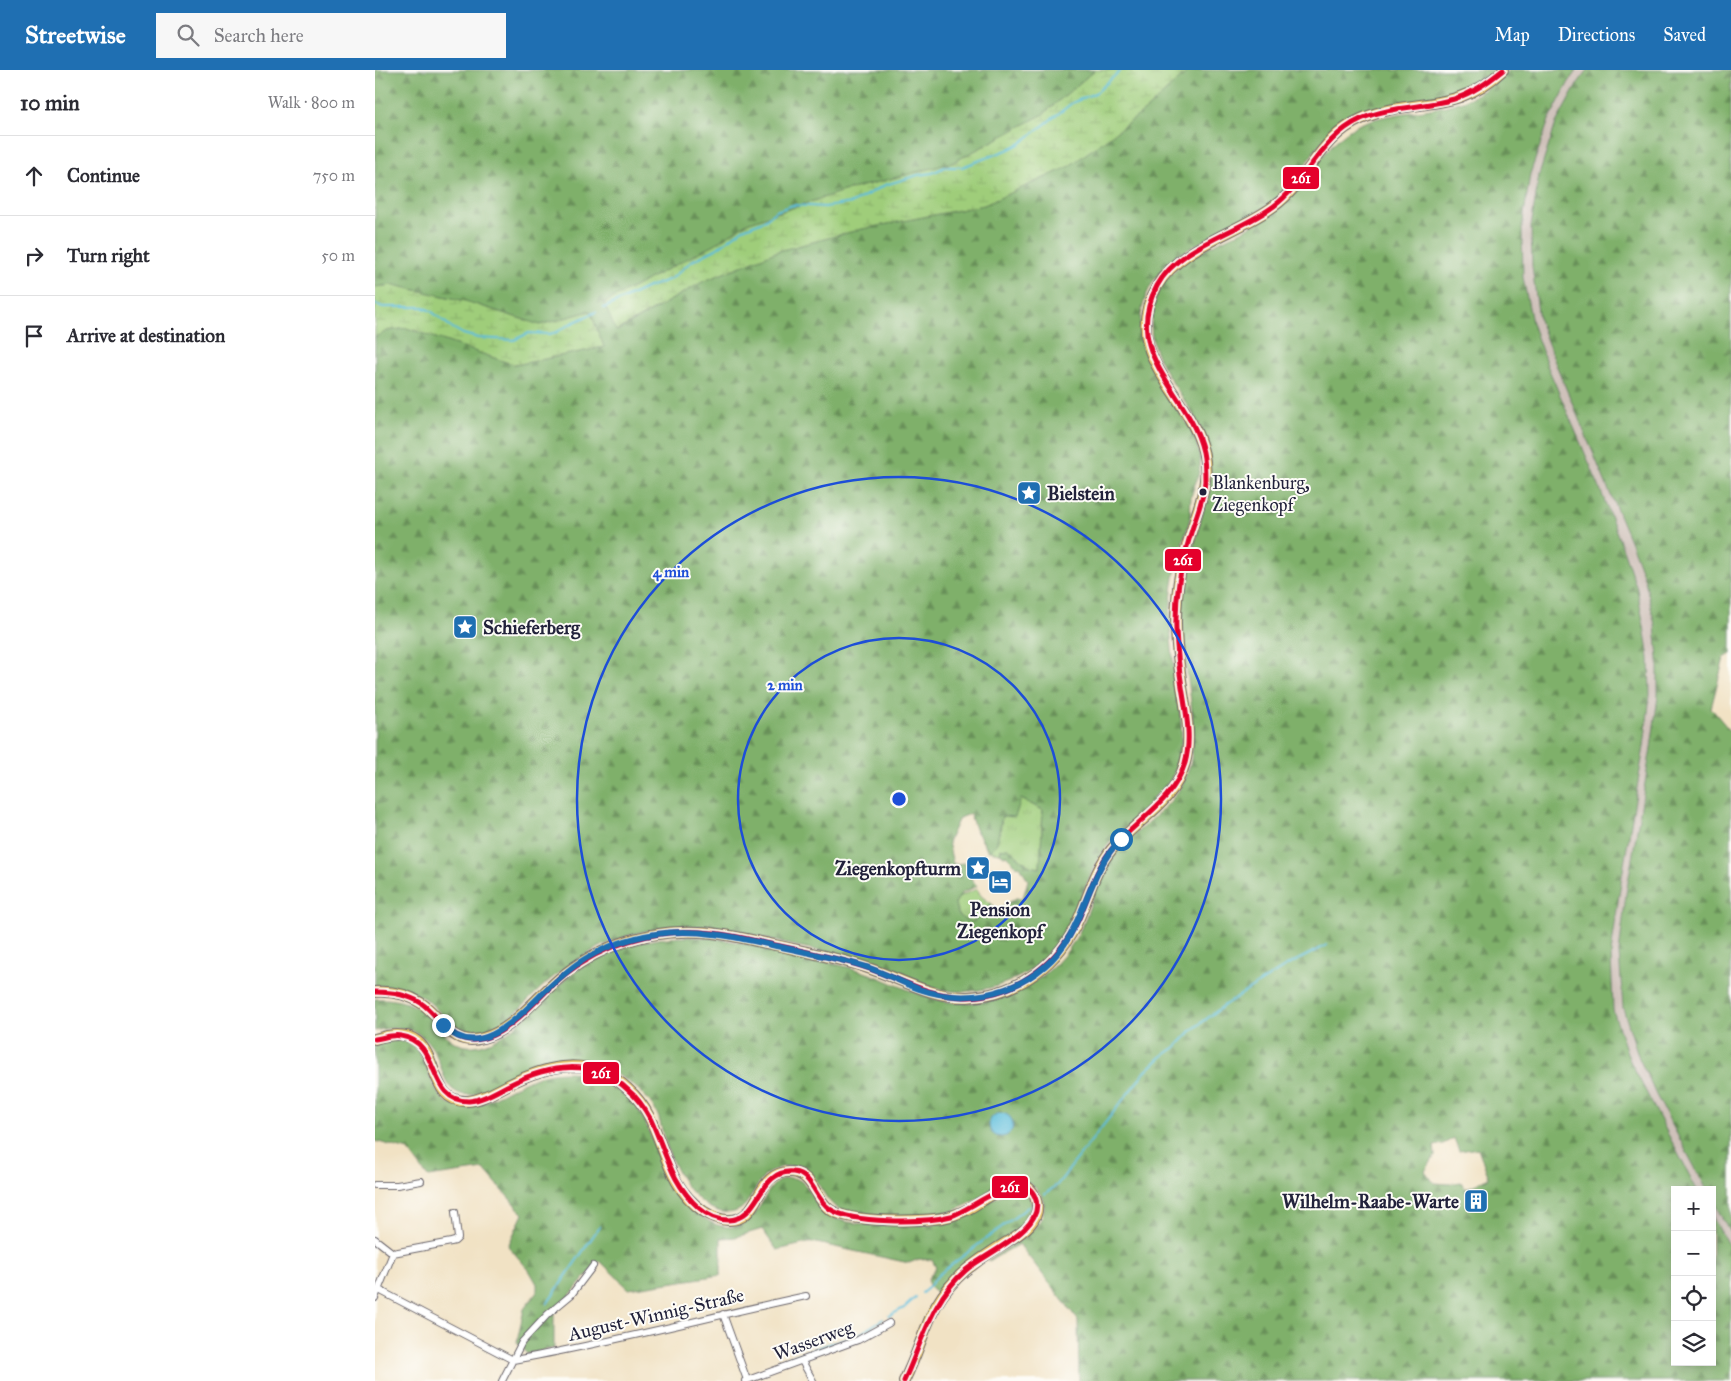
<!DOCTYPE html>
<meta charset="utf-8">
<style>
:root{--surface:#fff;--page:#f7f7f7;--text:#2b2b33;--muted:#7c7c81;--line:#e1e1e2;--accent:#1f6fb2}
body{margin:0;font-family:"IM FELL Great Primer",serif;background:var(--page);color:var(--text)}
.controls{position:absolute;right:15px;bottom:15px;display:grid;overflow:hidden;border-radius:0px;box-shadow:0 2px 12px #0003}
.controls button{width:45px;height:45px;display:grid;place-items:center;padding:0;border:0;border-bottom:1px solid var(--line);background:var(--surface);color:var(--text);font:25px sans-serif}
.stop{position:absolute;width:15px;height:15px;margin:-11px;border:4px solid #1f6fb2;border-radius:50%;background:#fff}
.stop.end{background:#1f6fb2;border-color:#fff;box-shadow:0 1px 5px #0008}
.list{margin:0;padding:0;list-style:none}
h2{display:flex;justify-content:space-between;align-items:center;height:65px;margin:0;padding:0 20px;font-size:21px}
h2 small{font-size:16px;font-weight:400;color:var(--muted)}
.list li{display:grid;grid-template-columns:32px 1fr auto;gap:15px;align-items:center;box-sizing:border-box;height:80px;padding:0 20px;border-top:1px solid var(--line)}
.list b{display:block;font-size:19px;white-space:nowrap}
.list em{font-size:16px;font-style:normal;color:var(--muted)}
.icon{flex:none;width:28px;height:28px;fill:none;stroke:currentColor;stroke-width:2;stroke-linecap:round;stroke-linejoin:round}
.map{position:relative;flex:none;width:1356px;height:1311px;overflow:hidden}
header{display:flex;align-items:center;gap:30px;box-sizing:border-box;height:70px;padding:0 25px;background:var(--accent);color:#fff}
header strong{font-size:24px}
nav{display:flex;gap:28px;margin-inline-start:auto;font-size:18px}
.search{width:350px;height:45px;background:var(--page);display:flex;align-items:center;gap:12px;box-sizing:border-box;padding:0 18px;border-radius:0px;color:var(--muted);font-size:19px}
main{display:flex}
aside{flex:1;background:var(--surface)}
.map>svg:first-child{display:block}
</style>
<header>
<strong>Streetwise</strong>
<div class="search"><svg class="icon" aria-label="search" viewBox="0 0 24 24"><circle cx="10" cy="10" r="6"/><path d="M15 15l6 6"/></svg>Search here</div>
<nav><a>Map</a><a>Directions</a><a>Saved</a></nav>
</header>
<main>
<aside>
<h2>10 min<small>Walk · 800 m</small></h2>
<ul class="list">
<li><svg class="icon" aria-label="ahead" viewBox="0 0 24 24"><path d="M12 20V5M6 11l6-6 6 6"/></svg><div><b>Continue</b></div><em>750 m</em></li>
<li><svg class="icon" aria-label="right" viewBox="0 0 24 24"><path d="M7 20v-9h11M14 6l5 5-5 5"/></svg><div><b>Turn right</b></div><em>50 m</em></li>
<li><svg class="icon" aria-label="arrive" viewBox="0 0 24 24"><path d="M6 21V4h12l-3 4 3 4H6"/></svg><div><b>Arrive at destination</b></div></li>
</ul>
</aside>
<div class="map">
<svg width="1356" height="1311" viewBox="0 0 1356 1311">
<defs>
<pattern id="grass-tufts" width="24" height="20" patternUnits="userSpaceOnUse" patternTransform="scale(1.25)"><rect width="24" height="20" fill="#9fcd7a"/><path d="M3 7l-1-3M5 7V3M7 7l1-3M15 17l-1-3M17 17v-4M19 17l1-3" fill="none" stroke="#89b06a"/></pattern>
<pattern id="forest-firs" width="22" height="20" patternUnits="userSpaceOnUse" patternTransform="scale(1.25)"><rect width="22" height="20" fill="#7fb06a"/><path d="M5 1l3.5 6h-7zM16 11l3.5 6h-7z" fill="#688f58"/></pattern>
<pattern id="wetland-marsh" width="20" height="14" patternUnits="userSpaceOnUse" patternTransform="scale(1.25)"><rect width="20" height="14" fill="#9fcd7a"/><path d="M1 5h8M5 5V1M11 12h8M15 12V8" fill="none" stroke="#89b06a"/></pattern>
</defs>
<rect width="100%" height="100%" fill="#fdfcf7"/>
<filter id="ink" filterUnits="userSpaceOnUse"><feTurbulence type="fractalNoise" baseFrequency=".02" numOctaves="2"/><feDisplacementMap in="SourceGraphic" scale="10" xChannelSelector="R" yChannelSelector="G"/><feConvolveMatrix kernelMatrix="1 2 1 2 8 2 1 2 1" color-interpolation-filters="sRGB"/></filter>
<filter id="wash" filterUnits="userSpaceOnUse"><feTurbulence type="fractalNoise" baseFrequency=".0096" numOctaves="4" result="noise"/><feDisplacementMap in="SourceGraphic" scale="20" xChannelSelector="R" yChannelSelector="G"/><feGaussianBlur stdDeviation="1.12" result="paint"/><feColorMatrix in="noise" values="0 0 0 0 0 0 0 0 0 0 0 0 0 0 0 0 0 1.4 0 .05"/><feComposite in="paint" operator="in"/></filter>
<g filter="url(#wash)">
<rect width="100%" height="100%" fill="#f1e2c4"/>
<path fill="#cfc1ba" d="M1202,0H1213L1203,13L1180,292L1258,478L1270,510L1280,555L1283,588V626L1276,678L1251,824L1244,883L1248,938L1264,988L1281,1025L1332,1120H1322L1313,1104L1254,989L1238,940L1236,885L1244,824L1269,677L1275,625L1274,588L1269,556L1262,519L1224,416L1172,295L1157,253L1148,207L1147,158L1155,104L1174,50L1196,8Z
M1337,1129L1356,1164V1180L1337,1146Z"/>
<path fill="url(#grass-tufts)" stroke="#60785a" d="M646,729L668,740L665,798L654,796L633,778L626,779L625,783L613,781L606,769L613,779L625,762L627,746Z
M602,819L606,826L617,834L612,837L611,841L597,852C585,849 582,846 580,833L585,826Z"/>
<path fill="url(#forest-firs)" stroke="#506952" fill-rule="evenodd" d="M0,0H720L667,45L577,93L469,121L372,153L340,174L229,233L242,261L329,211L403,181L487,159L609,135L693,97L771,40L814,0H1121C1109,10 1097,18 1082,24C1074,27 1065,27 1056,29C1032,33 1006,36 982,45C939,62 932,106 899,130C871,151 837,164 807,183C771,204 754,253 773,291C784,315 801,337 815,358C821,369 826,384 825,396C824,407 818,417 816,428C815,434 816,441 815,448C812,463 805,477 802,492C798,511 795,532 795,551C796,578 800,604 803,630C805,645 808,661 806,676C804,695 795,715 782,730C763,751 735,765 722,791C707,820 700,854 679,879C649,914 596,931 553,916C532,909 512,898 491,892C464,884 435,879 407,873C380,866 351,857 323,856C264,854 210,877 167,917C149,934 130,957 104,962C79,967 67,940 50,929C35,919 18,915 0,916V267L12,261L32,258L140,295L229,277L215,241L165,255L90,231L18,215L0,217ZM646,729L668,740L665,798L654,796L633,778L626,779L625,783L629,786L632,785L642,797L645,796L653,810L648,828H641L623,840L617,834L612,837L611,841L598,852C585,849 582,846 580,833L587,823L602,816L594,806L590,793L578,794L573,772L584,748L595,744L600,759L613,779L616,780L622,773L627,746L640,747Z
M1134,0H1202L1196,8L1174,50L1155,104L1147,158L1148,207L1157,253L1172,295L1224,416L1249,482L1262,519L1269,556L1274,588L1275,625L1269,677L1244,824L1236,884L1238,940L1254,989L1322,1120H1300V1292H1337V1146L1356,1180V1311H704L703,1250L644,1174L614,1191L613,1190C634,1176 687,1153 663,1121C656,1112 646,1109 635,1111C616,1121 598,1133 578,1141C560,1148 477,1149 462,1138C445,1127 442,1096 417,1096C406,1096 395,1100 388,1108C381,1116 377,1126 370,1135C356,1151 333,1139 321,1127C304,1111 296,1089 289,1067C287,1061 286,1054 284,1048C274,1022 245,1003 220,995C207,991 190,989 176,992C153,997 106,1030 86,1024C71,1019 69,1005 64,992C52,960 31,953 0,961V929C16,928 32,931 46,940C64,953 73,979 99,976C134,973 165,930 191,909C225,880 272,866 316,867C348,867 380,876 411,883C439,890 468,894 495,904C525,915 553,932 586,933C638,934 688,902 708,854C717,834 721,810 734,792C758,757 802,741 814,698C826,654 808,600 807,555C805,504 823,470 832,423C836,404 836,384 829,366C812,322 764,287 779,236C781,228 781,224 785,218C812,176 868,168 904,138C935,114 947,73 983,55C998,48 1014,46 1030,43C1075,36 1099,34 1134,0ZM1079,1068L1084,1081L1103,1078L1114,1108L1090,1119L1086,1112L1074,1114L1059,1113L1050,1101L1060,1086L1059,1076L1068,1074Z
M1213,0H1356V584L1349,588L1336,638L1356,662V1164L1337,1129V1120H1332L1281,1025L1264,988L1248,938L1244,883L1251,824L1276,678L1283,626V588L1280,555L1270,510L1258,478L1180,292L1164,250L1157,196L1156,157L1164,105L1181,53L1203,13Z
M20,969C63,973 45,1037 89,1037C101,1037 113,1030 124,1025C140,1017 156,1007 172,1004C198,999 228,1003 249,1022C271,1043 276,1069 287,1097C295,1116 308,1132 325,1145C334,1152 343,1157 355,1157C391,1157 385,1105 418,1108C434,1110 438,1133 449,1143C467,1159 555,1158 579,1150C599,1144 615,1128 634,1122C642,1119 651,1121 655,1129C658,1136 655,1145 651,1151C643,1162 627,1169 616,1176C596,1189 577,1204 562,1223L554,1216L553,1208L561,1198L557,1190L544,1189L534,1193L437,1172L402,1180L387,1159L361,1167L346,1168V1205L254,1219L225,1191L179,1243V1278L152,1284L142,1272L149,1239L162,1222V1214L154,1200L133,1176L148,1144L109,1099L53,1107L33,1080L0,1071V975Z"/>
<path fill="url(#wetland-marsh)" stroke="#60785a" d="M720,0H814L771,40L693,97L609,135L487,159L403,181L329,211L241,261L229,233L340,174L372,153L469,121L577,93L667,45Z
M18,215L90,231L165,255L215,241L229,277L140,295L32,258L12,261L0,267V217Z"/>
<path fill="#5cbddb" stroke="#3f708b" d="M614 1055a12 12 0 1 1 24 0a12 12 0 1 1-24 0Z"/>
<g fill="none" stroke-linecap="round" stroke-linejoin="round">
<path stroke="#5cbddb" stroke-width="2" d="M0,234L8,237H47L56,241L76,257L88,264L103,268L139,270L154,263L174,264L182,262L195,254L221,242
M229,238L271,218L296,209L317,191L341,179L368,159L388,151L401,141L418,135L450,137L477,133L510,115L543,105L557,103L570,97H587L632,80L646,73L697,33L722,22L746,0
M670,1124L682,1115L751,1026L770,1002L786,987L802,976L817,960L851,934L911,896L952,875
M547,1223L553,1218L563,1205L653,1137
M172,1234L225,1156
M514,1246L529,1238L541,1227
M407,1290L486,1263L508,1249"/>
</g>
</g>
<g filter="url(#ink)">
<g fill="none" stroke-linecap="round" stroke-linejoin="round">
<defs>
<path id="street" d="M0,1115H22L46,1111
M0,1169L18,1183L76,1172L80,1171L83,1168L80,1142
M4,1220L138,1290
M0,1228L18,1183
M348,1244L372,1310
M138,1290C236,1273 333,1247 431,1226
M427,1291L438,1311
M127,1311L147,1272L173,1244L196,1225L218,1196
M370,1311L483,1270L514,1253"/>
<path id="primary" d="M0,922C16,921 32,924 46,933C68,947 75,978 108,968C136,960 155,935 176,916C216,878 269,859 324,862C350,863 375,870 400,875C431,882 463,888 493,898C527,909 556,928 593,927C643,925 685,893 704,848C714,825 720,799 737,779C763,748 798,735 810,693C817,667 811,642 807,617C803,588 799,560 802,531C803,505 810,481 818,456C822,441 829,426 830,410C839,335 737,294 782,216C805,176 863,163 899,136C934,111 943,68 986,49C1038,26 1080,46 1128,0
M0,969C76,945 42,1035 93,1031C107,1030 121,1021 133,1015C174,994 216,985 253,1019C292,1053 283,1110 328,1141C336,1146 344,1150 353,1150C387,1152 379,1099 417,1102C438,1104 440,1128 454,1139C473,1153 553,1153 576,1146C586,1143 596,1138 605,1132C619,1124 650,1101 660,1127C671,1153 639,1167 622,1178C611,1185 601,1192 591,1200C551,1234 551,1268 529,1311"/>
</defs>
<use href="#street" stroke="#6a656b" stroke-width="8"/>
<use href="#primary" stroke="#6a656b" stroke-width="12"/>
<use href="#street" stroke="#fff" stroke-width="6"/>
<use href="#primary" stroke="#ebc669" stroke-width="10"/>
<defs>
<path id="bus-1" d="M0,922C16,922 32,924 46,933C64,945 74,971 99,970C135,968 164,924 190,904C229,874 276,860 324,862C347,863 369,868 390,873C425,880 459,887 493,898C525,909 557,928 593,927C643,925 684,892 704,848C714,825 720,800 737,779C761,750 798,732 810,693C817,668 811,642 807,617C804,599 802,579 801,560C800,528 805,497 815,466C820,448 829,430 830,411C830,402 830,391 828,382C815,322 745,285 782,216C804,175 863,163 899,136C932,111 946,67 986,49C1015,36 1048,38 1079,29C1098,23 1113,12 1128,0
M0,969C8,968 18,964 26,966C67,972 51,1032 94,1031C108,1030 122,1021 134,1015C173,995 218,987 253,1020C263,1028 270,1039 276,1050C291,1082 296,1113 324,1138C332,1145 343,1150 353,1150C386,1149 383,1099 418,1102C438,1104 440,1130 455,1139C477,1154 550,1153 576,1146C597,1140 647,1095 660,1127C673,1158 611,1183 591,1200C557,1229 547,1272 529,1311"/>
</defs>
<use href="#bus-1" stroke="#fdfcf7" stroke-width="9"/>
<use href="#bus-1" stroke="#e4002b" stroke-width="5"/>
</g>
</g>
<g fill="none" stroke-linecap="round" stroke-linejoin="round" filter="url(#ink)">
<path stroke="#1f6fb2" stroke-width="6" d="M68,955C103,994 145,945 171,920C181,911 191,902 202,894C226,878 253,868 281,864C322,858 361,867 401,876C430,882 460,888 488,896C508,902 525,912 544,919C588,934 635,926 670,896C711,862 709,806 746,769"/>
</g>
<g fill="none" stroke="#1d4ed8" stroke-width="2.5">
<circle cx="524" cy="729" r="161"/>
<circle cx="524" cy="729" r="322"/>
</g>
<defs>
<symbol id="sight-square" viewBox="-11 -11 22 22"><rect x="-9" y="-9" width="18" height="18" rx="4" fill="#1f6fb2" stroke="#fdfcf7"/><path d="M0-6L1.8-2.2L6-1.7L2.9 1.2L3.7 5.4L0 3.3L-3.7 5.4L-2.9 1.2L-6-1.7L-1.8-2.2Z" fill="#fff"/></symbol>
<symbol id="hotel-square" viewBox="-11 -11 22 22"><rect x="-9" y="-9" width="18" height="18" rx="4" fill="#1f6fb2" stroke="#fdfcf7"/><path d="M-6-4.5h1.5V1H6V5H4.5V3h-9V5H-6ZM-4 0a1.8 1.8 0 1 1 3.6 0ZM.5 0V-2.5h3Q6-2.5 6 0Z" fill="#fff"/></symbol>
<symbol id="building-square" viewBox="-11 -11 22 22"><rect x="-9" y="-9" width="18" height="18" rx="4" fill="#1f6fb2" stroke="#fdfcf7"/><path d="M-4-6H4V6H1V3H-1V6H-4ZM-2.5-4.3h1.7v1.8h-1.7ZM.8-4.3h1.7v1.8H.8ZM-2.5-1h1.7V.8h-1.7ZM.8-1h1.7V.8H.8Z" fill="#fff"/></symbol>
</defs>
<g fill-rule="evenodd">
<use href="#sight-square" x="640" y="409" width="28" height="28"/>
<use href="#sight-square" x="76" y="543" width="28" height="28"/>
<use href="#sight-square" x="589" y="784" width="28" height="28"/>
<use href="#hotel-square" x="611" y="798" width="28" height="28"/>
<use href="#building-square" x="1087" y="1117" width="28" height="28"/>
</g>
<circle fill="#22223b" stroke="#fdfcf7" stroke-width="2" cx="828" cy="422" r="4.5"/>
<g text-anchor="middle" stroke-width="4" stroke-linejoin="round" paint-order="stroke">
<g font-size="18" fill="#22223b" stroke="#fdfcf7" text-anchor="start">
<text x="837" y="419">Blankenburg,<tspan x="837" dy="22">Ziegenkopf</tspan></text>
</g>
<g font-size="19" font-weight="bold" fill="#22223b" stroke="#fdfcf7" text-anchor="start">
<text x="672" y="430">Bielstein</text>
<text x="108" y="564">Schieferberg</text>
<text x="586" y="805" text-anchor="end">Ziegenkopfturm</text>
<text x="625" y="846" text-anchor="middle">Pension<tspan x="625" dy="22">Ziegenkopf</tspan></text>
<text x="1084" y="1138" text-anchor="end">Wilhelm-Raabe-Warte</text>
</g>
<g font-size="19" fill="#22223b" stroke="#fdfcf7">
<text transform="translate(281 1244) rotate(-13)" y="7">August-Winnig-Straße</text>
<text transform="translate(438 1270) rotate(-20)" y="7">Wasserweg</text>
</g>
</g>
<circle cx="524" cy="729" r="8" fill="#1d4ed8" stroke="#fdfcf7" stroke-width="2.5"/>
<g font-size="15" text-anchor="middle" font-weight="bold" fill="#1d4ed8" stroke="#fdfcf7" stroke-width="4" stroke-linejoin="round" paint-order="stroke">
<text x="296" y="507">4 min</text>
<text x="410" y="620">2 min</text>
</g>
<g stroke="#fdfcf7" stroke-width="2">
<rect x="907" y="96" width="38" height="24" rx="5" fill="#e4002b"/>
<rect x="789" y="478" width="38" height="24" rx="5" fill="#e4002b"/>
<rect x="207" y="991" width="38" height="24" rx="5" fill="#e4002b"/>
<rect x="616" y="1105" width="38" height="24" rx="5" fill="#e4002b"/>
</g>
<g font-size="14" text-anchor="middle" font-weight="bold" fill="#fff">
<text x="926" y="113">261</text>
<text x="808" y="495">261</text>
<text x="226" y="1008">261</text>
<text x="635" y="1122">261</text>
</g>
</svg>
<div class="controls">
<button>+</button>
<button>−</button>
<button><svg class="icon" aria-label="locate" viewBox="0 0 24 24"><circle cx="12" cy="12" r="6"/><path d="M12 2v4M12 18v4M2 12h4M18 12h4"/></svg></button>
<button><svg class="icon" aria-label="layers" viewBox="0 0 24 24"><path d="M12 4l9 5-9 5-9-5zM3 14l9 5 9-5"/></svg></button>
</div>
<div class="stop" style="left:746px;top:769px"></div>
<div class="stop end" style="left:68px;top:955px"></div>
</div>
</main>
